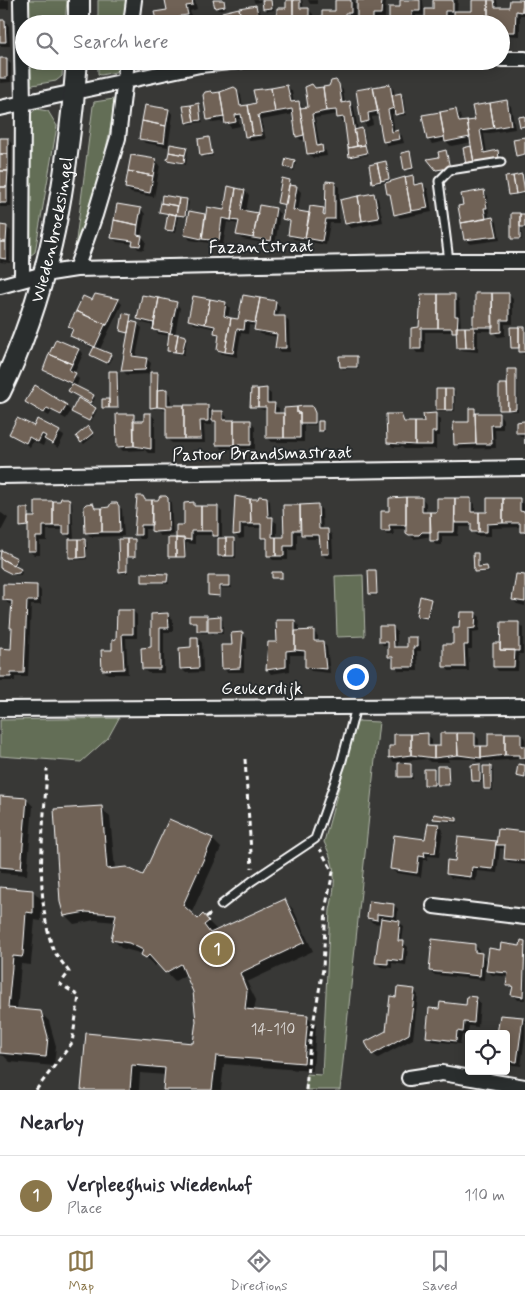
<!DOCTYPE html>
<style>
:root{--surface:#fff;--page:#f2f2f3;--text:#2b2b33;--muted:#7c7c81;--line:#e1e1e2;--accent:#8a764a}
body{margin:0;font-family:Mynerve,sans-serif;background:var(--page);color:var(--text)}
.controls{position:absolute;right:15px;bottom:15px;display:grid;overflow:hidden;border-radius:5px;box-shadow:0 2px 12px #0003}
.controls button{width:45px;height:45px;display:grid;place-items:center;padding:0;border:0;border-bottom:1px solid var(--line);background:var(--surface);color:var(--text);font:25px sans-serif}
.you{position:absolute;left:355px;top:676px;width:18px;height:18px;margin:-12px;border:4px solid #fff;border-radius:50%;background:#1a73e8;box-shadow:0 0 0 8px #1a73e833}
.badge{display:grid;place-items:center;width:32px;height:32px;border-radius:50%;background:var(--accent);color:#fff;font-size:16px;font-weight:700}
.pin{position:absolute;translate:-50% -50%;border:2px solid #fff;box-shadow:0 1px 5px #0006}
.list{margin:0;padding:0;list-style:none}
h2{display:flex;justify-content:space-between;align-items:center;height:65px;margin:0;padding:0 20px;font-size:21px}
h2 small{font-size:16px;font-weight:400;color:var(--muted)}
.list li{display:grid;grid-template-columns:32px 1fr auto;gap:15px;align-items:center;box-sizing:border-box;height:80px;padding:0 20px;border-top:1px solid var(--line)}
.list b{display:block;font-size:19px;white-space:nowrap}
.list p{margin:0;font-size:16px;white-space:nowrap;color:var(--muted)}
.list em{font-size:16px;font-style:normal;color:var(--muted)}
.icon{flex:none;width:28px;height:28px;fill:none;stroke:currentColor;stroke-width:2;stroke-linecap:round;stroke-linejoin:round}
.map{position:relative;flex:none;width:525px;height:1090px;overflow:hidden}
.search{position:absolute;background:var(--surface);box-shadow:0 2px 12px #0003;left:15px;right:15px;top:15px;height:55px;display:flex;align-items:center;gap:12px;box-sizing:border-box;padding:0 18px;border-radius:28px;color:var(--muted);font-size:19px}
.sheet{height:145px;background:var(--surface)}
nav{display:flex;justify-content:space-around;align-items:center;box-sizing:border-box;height:70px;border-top:1px solid var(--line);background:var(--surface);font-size:14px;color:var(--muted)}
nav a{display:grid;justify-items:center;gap:2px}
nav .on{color:var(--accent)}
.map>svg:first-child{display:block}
</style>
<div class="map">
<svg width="525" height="1090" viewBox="0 0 525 1090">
<rect width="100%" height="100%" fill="#383836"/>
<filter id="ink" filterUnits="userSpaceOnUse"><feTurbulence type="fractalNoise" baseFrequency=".02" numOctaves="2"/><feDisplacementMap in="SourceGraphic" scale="10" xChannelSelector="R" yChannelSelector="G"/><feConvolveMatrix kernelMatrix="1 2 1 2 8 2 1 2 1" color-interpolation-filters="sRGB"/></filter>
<g filter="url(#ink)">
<path fill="#636e56" stroke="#b1b6aa" d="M25,0H67L65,24H25Z
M98,0H131L128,24H98Z
M26,61H63L62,76L56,81L27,86Z
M98,61H123L120,71L101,75L98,74Z
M114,99L116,102L92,213L77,254L75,248L93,106L94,102Z
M36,109L48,111L57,126L35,252L30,256L26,118Z
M363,575L365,636L337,637L335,576Z
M119,718L108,738L81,762L0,756V720Z
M357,721L379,722L340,1090H305L307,1074L322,1075L330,910C336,882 337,869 324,842Z"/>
<path fill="#0007" d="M0,0H9V9H0Z
M174,0L195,1L197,9L190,11L192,19L184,21L185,24H158Z
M214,0H225L226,8L218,10Z
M272,0L274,10L267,11L263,1L255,3L253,0Z
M287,0H302L304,9H308L313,14V24H278L287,9Z
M308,0H317V4H310Z
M336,0H353L355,3V17H349V24H323L337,12Z
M358,0H386L385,18H377V24H358Z
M402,0H423L424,10H434L444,0H458L457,12H473V0H497L498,8H511V0H525V15H520V36L501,35V24L495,21H486V24H458L455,21V15H449V24H426V15H416V24H390L401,8Z
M256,6L260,11L263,24H225Z
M5,21L9,26L10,46H0V22Z
M0,60H6L11,64V82L0,83Z
M335,82L343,90L345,103H350L354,107L358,130L364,131L368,155L352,158L350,156L346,121L343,122L338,114L315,118L320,147L326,151L327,156L313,158L309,154L307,140H301L297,136L294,114L261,120L266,139L251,141L246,137L243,119H238L240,126L231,128L226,121L213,123L208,119L220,94L234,88L241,95L243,107L257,104L287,86L292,91L294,103L299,102L304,109L310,108L316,89L330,87Z
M390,85L394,90L395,96H403L406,115L398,116L396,113L392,114L395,132H398L402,136L404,143L388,146L384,141L380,116L372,117L373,125L367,127L363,122L358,91Z
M506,102L511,106L515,129L484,134L487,153L497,151L502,156L503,163L469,166L464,149L473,147L472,142L451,146L446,141L432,144L428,139L424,116L456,111L460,115L462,123L476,121Z
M198,105L203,122L189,124L187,122Z
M146,106L169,110L173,115L168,147L145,143L140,138Z
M525,138V156L519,157L517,155Z
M0,139H8L12,144L11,207H0Z
M208,139L213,156L203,157L201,155Z
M186,148L188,150L186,165L169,160Z
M446,152L452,169L439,171L437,169L440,158Z
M410,153L414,170L408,171L406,169Z
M155,160L160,165L154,197L131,193L126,188Z
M294,161L296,163L294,171L286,167Z
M385,163L391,183L412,177L418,186L423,185L428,189L432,212L400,218L396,214L386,182L375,184L373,182Z
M521,176L525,194L511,196L509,194Z
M289,181L291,186L296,187L301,192L298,212L310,215L324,209L327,212L334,183L339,187V223H330L326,245L294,239L289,234L291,224L283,219L286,206L278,203Z
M244,191L249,195L246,212L259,214L276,210L280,214L275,245L242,239L238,235L239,224L227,222L223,245L190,240L186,235L190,212L206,215L225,212Z
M483,191L488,196L489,218H493L497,222L500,240L470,244L465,239Z
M374,194L378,199L383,222L351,228L346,224Z
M187,200L189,202L186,217L178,216L175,233L169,232L167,230L169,214L161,211Z
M141,209L145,214L141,236L146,241L144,250L138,249L134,244L117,242L112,237Z
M525,215V230L522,227V240H515L513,239Z
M0,227H6L11,231L10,263L0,262Z
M508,294L513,299V324H505V336L498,337L492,331H478V352L460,350L458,336L454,332H425V353H417L413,348L421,329L422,296L454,295L459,300L461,328H474V317Z
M244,297L276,302L280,307L278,317H285L289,322L290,352H280L276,347L278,337L260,334L255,330L256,326L249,325L248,334L241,333L237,357L222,354L218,350L220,337L215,333L216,329L194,324L190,320L226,303L230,308L228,318L239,321Z
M118,300L122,304L99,351L112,357L109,364L94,357L92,355L95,349L76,340L72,336L74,331L70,327L92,301Z
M176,303L180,308L175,335L187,339L184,355L170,352L168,350L170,336L158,334L154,329V326L143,323L138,319Z
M130,316L132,323L137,324L142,328L136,357L146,359L151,363L149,373L159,375V391H166L171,395V406H208L212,412H222L227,417V422L250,421L255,426V449H222L218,445L217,425L212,420V425H204L205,443H172L167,439V412L159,407L154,409L152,407L151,374L127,375L123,371L129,334L121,331Z
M525,328V354H522L520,349L512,347Z
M79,350L83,354L74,374L79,379L76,388L93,396L95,398L92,404L71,393L69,391L73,385L49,374L44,370Z
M356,357L359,368L343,369L341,367Z
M515,370L517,372L518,411H502L500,409V385H508Z
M117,372L119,374V409H105L103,407L110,400Z
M266,390L271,394V404L279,408V415L311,407L313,409L316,425H304V442H272L268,438L267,411L252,406Z
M453,390L455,392V411L439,412L437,410Z
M26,402L66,406L71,411L66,419L52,411L49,416Z
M95,409L97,410L91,422L74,413Z
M475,409L479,414H499L503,419V429H495L496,448L459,449L455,444L470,423Z
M151,414L155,419V453H148L145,450L123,451L118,446L133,415L138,422H146Z
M400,415L406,423H425L435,415L440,420V436H436V449H404L402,447H393L388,443Z
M38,421L64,436L58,448L46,439L43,446L33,441L30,447L10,434L34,428Z
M322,423L324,425L325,432L319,430Z
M525,423V437H522L517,433Z
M89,430L94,436L84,444L82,442Z
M166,497L171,502L173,535L160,536L153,529H145V539H140L136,534L143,498L147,501H159Z
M241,497L244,501L258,500L265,497L270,501L271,519L277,523V538H285L284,506H318L322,510L323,530H327L332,535L333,558H326L322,554L321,539H307L302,534H297V550H288V560H273L269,556V542L262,538V528H244V538L239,539L235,534V499Z
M422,498L426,503V513H439V499H470L475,504V513H488L520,499L524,504L525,535L521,527L491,528V536H477L472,532V527H459L458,536H442V545H436L432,541V536L414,539L407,532V529H393L394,535H387L383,531L390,512Z
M67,499L72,503L74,540L87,542V559L72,560L70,558L71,538L64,534V530H47V541H40V555H34L29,551V528L21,526L27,510L29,518H37Z
M194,504L197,507H217L222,512V539L236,541V558H221L219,540L212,535H195V544L186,543V558L170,556L185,526Z
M92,505L97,509H110L117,505L122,509L124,536L91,537L86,532Z
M0,512L8,518L0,533Z
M135,540L136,558H128V573H122L120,571Z
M2,551L18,561L15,568L22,572L21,575H15L0,568Z
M477,554L480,568H487L489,573L475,571Z
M376,571L378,595L372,596L370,594Z
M281,573L283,579L273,578Z
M167,575L169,584L143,581Z
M525,576V606L517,604L513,600Z
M230,577L232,588H221V597L209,595Z
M37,586L41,591V605H31L28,677H15V681H0V650H12L11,628L13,605L9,604L4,600Z
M430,600L432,602L429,619L419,618L417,616Z
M133,611L137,615V638H126L128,674H108L103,670Z
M475,613L480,617L479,632L472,633V649H468L469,671H449L445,666L460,629Z
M152,615H168L173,619V632H164V673H148L143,669L152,649Z
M206,616L223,620V634H212L208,630V633H201L199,623L190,622Z
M294,621L299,626V632L313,631L318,636V643L322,642L327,647L330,673L311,671L306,666V655H290V671L271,674L267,669L278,643Z
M519,624L523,628V654H519L518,671H498L494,666V644H502Z
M393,627L397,632V649H409L417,638L421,643V651H417L418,671H399L389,657V646H384L380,642Z
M242,634L247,638V649H244V672H227L223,668Z
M198,638L202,643L203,672L186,673L181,668Z
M474,734L479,739V747H489L521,734L525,739V762L522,759L477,762L474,759H448L449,762H430L427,759L394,762L390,758L427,735L432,739V747L442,748Z
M411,765L413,779L401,778L399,776Z
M480,766L482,782L475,783L473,781Z
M448,767L450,786H441L439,784Z
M491,767L493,769V791L485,788Z
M434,770L436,786H428L426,784Z
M0,797L26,799L33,806L27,875L0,873Z
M101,808L110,817L115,869L143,877L212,839L221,848L191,914L198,920L203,916L218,931L284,900L293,909L313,951L247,982L256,1000L254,1011L307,1016L316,1025L313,1071L224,1064L221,1090H164L166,1075L140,1073L139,1090H83L87,1034L194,1044L197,1011L187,974L175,981L158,963L155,966L143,954L121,948L113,939L116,922L95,920L74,924L65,915Z
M434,818L456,819L458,823L436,820Z
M439,825L443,830L439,857L428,856L427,860H423L421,877L396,873L391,869L426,840Z
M499,830L525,833V865L509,863L505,859L506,849L500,848L497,873L477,871L476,881L451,878L447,874L456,862L459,838L496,842Z
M0,888L33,891L42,900L41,921L35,920L31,963V965L21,964L17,1010L40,1012L49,1021L56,1046L54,1066L10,1062L4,1056L0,1055Z
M394,905L398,909L397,921L404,926L402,942L408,947L406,965L392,963V968L381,967L376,963L381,924L373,923L368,918Z
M522,942H525V1000H517L513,995V990L508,985L509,977L492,975L485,968L484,980L435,975L430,971L475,945L479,950V954L488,961L521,947Z
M414,991L418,995L413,1039L378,1058L373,1054L387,1032L397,998Z
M476,998L480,1003L478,1027L469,1026L467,1036L462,1035L460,1044L432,1041L428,1037L440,1010L467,1006Z
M522,1019L525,1021V1038L521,1066L506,1064V1034Z"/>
<path fill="#706257" stroke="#fff" d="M165,0H192L193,5L186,6L188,15L180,16L182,24H157L154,12L167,10Z
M213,0H224L225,6L215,8Z
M262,0H271L272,8L263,9Z
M286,0H293V24H277V8H286Z
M293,0H300V8H309V24H293Z
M335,0H351V13H345V24H322V11H335Z
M357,0H382L381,14H373V24H357Z
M400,0H420V11H412V24H389V7H400Z
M433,0H453V11H445V24H425V9H433Z
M472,0H488V17H482L481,24L454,21V11H472Z
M488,0H494L495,7H509L510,0H523L522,12L516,11L515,32H501V24H494V17H488Z
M523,0H525V11H522Z
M256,5L260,24H242L239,8Z
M239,8L242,24H224L222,12Z
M216,18L217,24H209L208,19Z
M0,20H5L6,42H0Z
M0,58H7V78H0Z
M336,80L339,84L342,103L350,101L357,146L348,148L344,117L337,118L336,110L326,111L323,87L329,86L331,81Z
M312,84L315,88L323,87L326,111L312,114L317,146L322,145L323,152L307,154L300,108L308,107L305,87Z
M390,84L394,108L388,110L392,132L398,130L400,139L383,142L373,87Z
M287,85L291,102L299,101L304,135L296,137L292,109L275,112L271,88Z
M234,87L237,89L240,106L248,105L253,136L245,137L241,114L235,115L236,122L225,124L220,92Z
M373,87L378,111L368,113L369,121L361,123L356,90Z
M271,88L275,112L258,115L262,135L253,136L248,105L256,103L253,90Z
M211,91L213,93L220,92L224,117L207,120L203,95L205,92Z
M401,93L404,113L395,115L392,95Z
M507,100L511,125L494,128L490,103Z
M199,103L201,120L194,121L191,105Z
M490,103L494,128L480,130L484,153L498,150L499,159L474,163L467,121L475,120L472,106Z
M145,105L169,109L166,126L142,121Z
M191,105L194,121L186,123L183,106Z
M456,109L459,122L467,121L470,137L445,142L440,112Z
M440,112L444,137L427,140L422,115Z
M525,116V126L520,127L518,117Z
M142,121L166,126L164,143L139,139Z
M362,128L365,145L357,146L354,130Z
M209,137L212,154L200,156L198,139Z
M525,137V154L516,156L513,139Z
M0,138H8V154H0Z
M170,144L187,147L185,155L169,152Z
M365,145L367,153L349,157L348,148Z
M471,146L474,163L466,165L463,148Z
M446,150L450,168L436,170L427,159L439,157L438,152Z
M410,151L413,168L404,170L401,153Z
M169,152L185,155L184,163L167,160Z
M0,154H8V171H0Z
M131,155L156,159L153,176L128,171Z
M286,158L295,160L293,169L284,167Z
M386,161L389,179L381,181L377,163Z
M377,163L381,181L372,183L369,165Z
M0,171H8L7,187H0Z
M128,171L153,176L150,193L125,188Z
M522,174L525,192L516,194L513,176Z
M413,175L414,185L423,183L428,208L411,211L405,177Z
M513,176L516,194L508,195L505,177Z
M405,177L411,211L394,215L390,194H387L385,183Z
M282,178L290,180L286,205L277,203Z
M326,181L335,182V219H326L322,241L305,238L310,206L324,208L323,215L325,216Z
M289,185L297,186L293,210L310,213L305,238L288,235L290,221L282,219Z
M228,186L236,188L231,220L222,218L219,241L202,239L207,207L224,210Z
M0,187H7V203H0Z
M236,188L245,190L241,210L258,213L253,238L236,235L239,221L231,220Z
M484,190L487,208H484L486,219L461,223L458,206L463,205L461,194Z
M374,193L379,218L362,221L358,196Z
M162,195L179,198L178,206L161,203Z
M358,196L362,221L345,224L340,200Z
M179,198L187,199L185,216L176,215Z
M161,203L178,206L176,215L159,212Z
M117,204L141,208L138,225L114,220Z
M259,205L276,208L271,241L253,238Z
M189,211L205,214L202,239L184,235Z
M168,213L176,215L173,231L165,230Z
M511,213H520V239H511Z
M520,214H525V227H520Z
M493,217L497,236L464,240L461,223Z
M114,220L138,225L137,235L142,236L140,246L132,245L133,241L111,238Z
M0,225L7,226L6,242H0Z
M0,242H6V259L0,258Z
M475,293H492L493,327H474V348H466L465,327H473V315H475Z
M492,293H509V320H501V332L492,333Z
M95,294L119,299L107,325L76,311L83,296L92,300Z
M421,294H438V328H421V349H411V328L419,327Z
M438,294H455V316H458L457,332H452V328H438Z
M142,295L159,298L153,330L154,323L137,319Z
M243,295L260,298L255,323L245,321L244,330L237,329L233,353L225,352L231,318L238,319Z
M193,296L210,299L205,324L188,320Z
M159,298L177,302L170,333L153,330Z
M260,298L276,301L274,316H285L286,348H275L277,334L254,330Z
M210,299L226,302L224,316L231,318L225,352L217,350L219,334L214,333L215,326L205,324Z
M76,311L107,325H105L95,347L70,336L73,329L68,327Z
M123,313L131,315L128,333L120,331Z
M130,321L138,323L132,356L147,358L145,370L121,371Z
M456,327H465L466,348H457Z
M510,327H519V348H511Z
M519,327H525V352H519Z
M169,333L178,334L175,352L167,351Z
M178,334L186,336L182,353L175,352Z
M56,339L79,349L72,364L49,354Z
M94,347L111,354L107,363L90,355Z
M49,354L72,364L69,370L76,373L71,383L43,370Z
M339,356H357V367H340Z
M507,369H516V409L508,410Z
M109,371H117L118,408H109Z
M150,372H158L157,407L150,408Z
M72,384L94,395L90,403L68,391Z
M499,384H507L508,410H499Z
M35,385L67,405L61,415L47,408L44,413L25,402Z
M267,388V403H275L274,413H284V438H266V407H258V389Z
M167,389V405H184V439H166V408L157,407V390Z
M251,389H258V407H250Z
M436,389H445V410H436Z
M445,389H453V410H445Z
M78,398L96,408L89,421L71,412Z
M102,399H109V408H102Z
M184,405H208V421H200L201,439H184Z
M303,406H312L315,413V423H300V413H297V407Z
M297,407V413H300V438H284V408Z
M469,408H475L476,444L454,445L453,422H469Z
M212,411H223V420H234V445H216V421H212Z
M144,413H151V449L134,446L133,421H144Z
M436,413V432H432V445H415V422H424L423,414Z
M475,413H499V425H491L492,444H476Z
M116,414H134V446L117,447Z
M386,414H401L404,422H415V445L387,443Z
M17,418L34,426L37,419L60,431L53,444L44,439L46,436L42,434L38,442L29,437L26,443L9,434Z
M234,420H251V445H234Z
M318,421H323V431H318Z
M524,421H525V444V433H516V422Z
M88,426L93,433L81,443L76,436Z
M137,496H143L145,500H152V525H141V535H134Z
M160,496H166L168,498L169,531L155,532L151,531L152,500H158Z
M235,496L250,499L251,524H240V534L233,535Z
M259,496L267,497L268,517H273L272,537H276V556H267V538H261V524H251L250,499H258Z
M406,497H422V512H430L431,532H422L419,535H409L406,533Z
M406,497V525H389L390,531H381V511H389V498Z
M61,498H68L70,501V534H63V526H53V501H60Z
M437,498H455L454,532H438V541H430V512H437Z
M455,498H471V512H479V532H471V523H455Z
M487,498H503V523L487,524V532H479V512H487Z
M503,498H520V511L525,512V532H520V523H503Z
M35,501H53V526H43V537H36V551H28V517H35Z
M194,502V506H201V531H191V540L176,538V525H184V503Z
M93,503L95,508H102V532L85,533L84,506L86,504Z
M111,503H117L119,506L120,532H102V508L109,507Z
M318,504L319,529H328L329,554H321L319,535H301L300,505Z
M283,505H300V530H293V546H284V556H276V537H284Z
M201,506H218V536H212V531H201Z
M20,508H28V526L20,527Z
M168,538H176V557H168Z
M176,538H184L185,557H176Z
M218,538H226V556H218Z
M226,538H234V556H226Z
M69,539H78V558H69Z
M78,539H85L86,557L78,558Z
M118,539H127V571L119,572Z
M127,539H135V557H127Z
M1,550L17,558L14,566L0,558Z
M473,553H478V567L487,566L488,571L474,572Z
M0,558L21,569L19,573L12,574L0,568Z
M368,570H376L377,594H369Z
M272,572H282V578H272Z
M142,573L168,574L167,582H142Z
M516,574L525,575V602L512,600Z
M208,576H230V586H220V596L208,595Z
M3,584L37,585V601H27L24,673H11V677H0V648L11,649L12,628H10L12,601L3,600Z
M420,596L431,599L427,618L416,616Z
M117,610H133V634H122L124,669L102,670L101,650H112V640L116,639Z
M460,612H476L475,628L468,629V645H464L465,667H443V644H453V628H459Z
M168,613L169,628H160V669H142L141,648L151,647V614Z
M189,615H207V631H197V622H189Z
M221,616V632H208V617Z
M276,620H295V650L286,651V667L266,670L268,642H277Z
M501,622H519V651L500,650Z
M379,626H393L394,647H407V637H417V647H413L414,667H393V657H388V642H379Z
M314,630V641H323L326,669L305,667V651L295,650V631Z
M243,632L240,668L222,669L221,645H232L231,633Z
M191,637H198L199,668L180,669L179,648L191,647Z
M493,643H500V650H515L514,667H493Z
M428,733V746H434V758L411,755V734Z
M440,733H457L458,755L434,758V746H440Z
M457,733H475V746H481V758L458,755Z
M488,733H505V755L481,758V746H488Z
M505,733H521V746H525V758H519V755H505Z
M394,734H411V755L389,758V746H394Z
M398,763L411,764V777H398Z
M480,764V781H472L471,765Z
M518,764L525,765V778L516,776Z
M437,766H448L449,785H437Z
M483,766H491V789H484Z
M424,769H434V785H424Z
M0,796L27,798L21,869L0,867Z
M102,806L107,869L126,867L143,875L169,819L213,838L183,905L198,919L203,914L209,921L204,925L210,933L285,899L305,942L240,973L247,991L245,1009L308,1015L304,1063L216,1056L212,1090H163L165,1068L132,1065L130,1090H81L86,1033L193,1043L196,1021L193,992L181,964L165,973L149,955L146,958L141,955L143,950L129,943L111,940L116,914L86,912L64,916L60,902L54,809Z
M434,814L457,818V821L433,819Z
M428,823L439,824L435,853L424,852L425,857L419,856L417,873L390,869L394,835L425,839Z
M498,829L525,832V861L504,859L505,845H496Z
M458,837L496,841L493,869L472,867L471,877L446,874L447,860L455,861Z
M0,887L33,890V913L26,912L23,954L22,957L13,956L8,1008L41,1011L48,1037L46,1057L0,1053Z
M369,901L394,904L393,916L377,914V920L367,918Z
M381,918L400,921L398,941H404L402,961L388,959V964L375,963Z
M432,939L475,944V952L482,953L480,976L429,971Z
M521,940L525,941L523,997L511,995L513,986H506L508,973L486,971L489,948L500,950L501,943L520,946Z
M397,987L415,989L409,1034L372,1055L365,1042L386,1031L390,996L396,997Z
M467,996L476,997L474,1023L464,1022L463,1032L457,1031L456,1041L426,1037L429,1008L439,1009L440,1002L466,1005Z
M500,1015L523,1017L517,1062L506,1061V1034H497Z"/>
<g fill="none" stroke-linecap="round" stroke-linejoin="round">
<defs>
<path id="lane" d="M449,261L439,181L450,170L501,162
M221,905L252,881L315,839L341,764L356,707"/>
<path id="street" d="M21,0L23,103L22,280
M131,24L134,0
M501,59H525
M0,108L200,65L240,61
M76,269L95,215L118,138L127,61
M0,286L44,274L76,269L449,261H525
M0,476L525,468
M0,709L525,706
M434,906L525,917
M409,1078L442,1073L525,1087"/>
<g id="secondary">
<path d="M79,0V24"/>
<path id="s1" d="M0,392C52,285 67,178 77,61"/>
</g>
</defs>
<use href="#lane" stroke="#fff" stroke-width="11"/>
<use href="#street" stroke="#fff" stroke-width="18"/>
<use href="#secondary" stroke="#fff" stroke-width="24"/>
<path stroke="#fff" stroke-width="3" stroke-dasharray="5 4" stroke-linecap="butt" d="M245,759L252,868
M206,917L213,912
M36,1090L72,1043L79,996L60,984L69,972C64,964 55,955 52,946C34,890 44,827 47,769
M306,1090L310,1041L323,969L326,905L333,872L320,849"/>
<use href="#lane" stroke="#2a2d2e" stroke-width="7"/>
<use href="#street" stroke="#2a2d2e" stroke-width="14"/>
<use href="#secondary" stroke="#2a2d2e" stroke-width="20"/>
</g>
</g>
<g text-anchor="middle" stroke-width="4" stroke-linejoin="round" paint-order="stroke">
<g font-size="15" fill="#dbd8d5">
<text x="273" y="1034">14-110</text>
</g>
<g font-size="18" fill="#fff" stroke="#2a2d2e">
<text dy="6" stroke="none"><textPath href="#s1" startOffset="171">Wiedenbroeksingel</textPath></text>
<text transform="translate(261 246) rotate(-1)" y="6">Fazantstraat</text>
<text transform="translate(262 453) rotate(-1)" y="6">Pastoor Brandsmastraat</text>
<text x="262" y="694">Geukerdijk</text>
</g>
</g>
</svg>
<div class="controls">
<button><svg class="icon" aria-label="locate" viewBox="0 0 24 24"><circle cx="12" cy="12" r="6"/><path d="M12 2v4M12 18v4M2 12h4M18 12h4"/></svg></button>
</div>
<div class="you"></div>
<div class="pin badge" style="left:217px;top:949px">1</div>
<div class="search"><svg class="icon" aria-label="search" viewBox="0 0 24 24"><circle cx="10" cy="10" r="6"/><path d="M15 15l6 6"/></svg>Search here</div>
</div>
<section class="sheet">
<h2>Nearby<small></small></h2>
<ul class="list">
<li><span class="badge">1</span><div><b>Verpleeghuis Wiedenhof</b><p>Place</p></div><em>110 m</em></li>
</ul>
</section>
<nav>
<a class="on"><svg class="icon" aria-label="map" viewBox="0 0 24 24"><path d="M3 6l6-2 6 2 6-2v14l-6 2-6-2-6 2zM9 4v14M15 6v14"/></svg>Map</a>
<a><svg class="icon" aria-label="directions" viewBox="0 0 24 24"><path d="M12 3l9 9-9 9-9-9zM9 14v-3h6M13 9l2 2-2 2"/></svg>Directions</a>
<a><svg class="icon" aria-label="saved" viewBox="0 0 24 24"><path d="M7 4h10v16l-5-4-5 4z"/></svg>Saved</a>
</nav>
